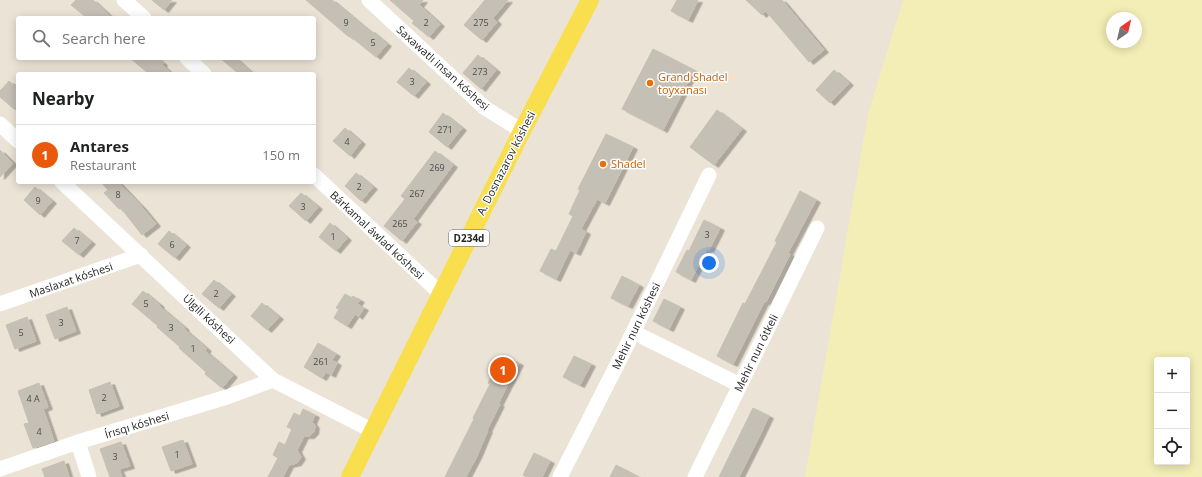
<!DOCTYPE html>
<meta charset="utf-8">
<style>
:root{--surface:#fff;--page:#f2f2f2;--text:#202124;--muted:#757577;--line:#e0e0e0;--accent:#ea580c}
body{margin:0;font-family:"Open Sans",sans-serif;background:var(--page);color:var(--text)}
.controls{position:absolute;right:12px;bottom:12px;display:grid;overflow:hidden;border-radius:4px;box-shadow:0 2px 10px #0003}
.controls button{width:36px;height:36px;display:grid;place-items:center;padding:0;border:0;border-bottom:1px solid var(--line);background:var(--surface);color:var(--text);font:20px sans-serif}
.compass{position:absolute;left:1106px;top:12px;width:36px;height:36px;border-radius:50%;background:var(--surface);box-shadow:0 2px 10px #0003;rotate:34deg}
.you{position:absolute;left:709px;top:263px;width:14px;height:14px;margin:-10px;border:3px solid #fff;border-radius:50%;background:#1a73e8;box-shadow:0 0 0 6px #1a73e833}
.badge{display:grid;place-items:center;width:26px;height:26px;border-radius:50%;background:var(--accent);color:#fff;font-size:13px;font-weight:700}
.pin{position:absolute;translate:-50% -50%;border:2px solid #fff;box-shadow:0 1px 4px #0006}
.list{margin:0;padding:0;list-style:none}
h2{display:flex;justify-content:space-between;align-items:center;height:52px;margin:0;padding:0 16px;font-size:17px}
h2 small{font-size:13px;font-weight:400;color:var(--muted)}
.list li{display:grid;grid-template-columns:26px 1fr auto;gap:12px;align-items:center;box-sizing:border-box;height:60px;padding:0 16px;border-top:1px solid var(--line)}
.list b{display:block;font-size:15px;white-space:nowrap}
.list p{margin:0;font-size:13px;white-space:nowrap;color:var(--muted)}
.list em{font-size:13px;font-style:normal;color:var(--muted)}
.icon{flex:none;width:22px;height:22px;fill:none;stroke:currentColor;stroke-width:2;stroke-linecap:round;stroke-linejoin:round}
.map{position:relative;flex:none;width:1202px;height:477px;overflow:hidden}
.search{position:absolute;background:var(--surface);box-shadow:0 2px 10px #0003;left:16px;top:16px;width:300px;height:44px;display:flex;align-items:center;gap:10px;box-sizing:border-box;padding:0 14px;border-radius:4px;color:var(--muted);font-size:15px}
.panel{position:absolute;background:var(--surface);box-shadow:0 2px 10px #0003;left:16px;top:72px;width:300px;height:112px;border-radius:4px}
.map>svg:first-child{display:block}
</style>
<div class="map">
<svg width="1202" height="477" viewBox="0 0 1202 477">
<defs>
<filter id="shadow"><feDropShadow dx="4.5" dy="2.5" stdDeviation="0" flood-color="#0004"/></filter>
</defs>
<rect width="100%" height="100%" fill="#ebe3d6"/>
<path fill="#f3eeb5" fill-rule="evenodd" d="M903,0H1202V477H805L868,114ZM1112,18H1136V42H1112ZM1157,360H1187V462H1157Z"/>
<path fill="#c5c0b6" stroke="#c6c0b0" filter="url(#shadow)" d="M76,0H93L112,18H87L71,5Z
M152,0H172L164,10Z
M306,0H332L369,31L370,30L387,44L376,57L350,36L349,37Z
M390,0H423L419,5L440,24L429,37L412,23L414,21Z
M485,0H508L493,18L497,22L482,40L464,25Z
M677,0H698L688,20L671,11Z
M746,0H782L824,50L809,62L766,11L762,15Z
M653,49L694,70L663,130L622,109Z
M478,55L496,70L481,89L463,73Z
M130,58H157L163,63L162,65L172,74H149Z
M220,58H235L253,74H239Z
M409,68L426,82L414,96L397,82Z
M834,70L849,83L830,103L816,90Z
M9,81L18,89V104L14,109L0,97V91Z
M717,110L742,129L714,165L690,147Z
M443,113L462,128L447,147L429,132Z
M345,128L361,142L350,156L333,141Z
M606,134L633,147L605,203L597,199L581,229L586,232L576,253L570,250L556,279L540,271L551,249L556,251L573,216L569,214L580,190L578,189Z
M0,150L13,163L0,177Z
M435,151L453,165L413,219L417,222L402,241L384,226L405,199L401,196Z
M356,173L373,187L361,201L345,186Z
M101,182H118L142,207L156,224L142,235L121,208L119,209L104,193L108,190Z
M35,187L52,201L40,215L24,200Z
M800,191L816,200L788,253L790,254L766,302H764L733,364L717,356L743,303L745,304L777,242L775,241Z
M301,193L318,207L306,221L289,206Z
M704,220L720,228L709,250L707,249L691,280L676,272L687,250L689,251Z
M330,223L347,238L336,251L319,237Z
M74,228L91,242L79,255L62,241Z
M169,231L186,245L175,258L158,244Z
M622,276L639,285L628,306L611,298Z
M214,280L231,294L219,308L202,294Z
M143,291L160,305L159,306L185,328L184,329L207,349L205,351L233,375L222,388L205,374L206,372L179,348L180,347L157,327L158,326L132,304Z
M345,294L352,298L353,296L360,300L357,304L364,308L358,317L355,314L347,326L334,318L339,309L336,308Z
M664,299L680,307L669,329L653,321Z
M262,303L279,317L267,330L251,316Z
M67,307L76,331L55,339L46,315Z
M27,317L36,341L15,349L6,325Z
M318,343L336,354L332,360L337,363L331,375L326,372L322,378L304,367Z
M502,355L519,363L498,404H500L487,430H488L477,456L466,477H445L474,419L473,418L490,384L488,383Z
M574,356L591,364L580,385L563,377Z
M110,382L119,406L97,414L89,390Z
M39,383L48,407L43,409L54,441L33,448L24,424L29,423L18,391Z
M753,408L769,416L758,439L739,477H719Z
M303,409L315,415L312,422L315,426L314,432L310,436H304L297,450L301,457L297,463L289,465L283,477H268L278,458L273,455L279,442L285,445L292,429L287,427L294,413L300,416Z
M183,440L192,464L171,471L162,447Z
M121,442L130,466L119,469L122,477H110L100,449Z
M534,453L550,461L542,477H527L523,475Z
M64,461L69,477H45L42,469Z
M616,465L639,477H610Z"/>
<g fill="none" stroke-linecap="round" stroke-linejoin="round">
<path stroke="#fff" stroke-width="15" d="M124,0L144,18
M369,0L485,108L522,131
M187,58L204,74
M0,124L18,141
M314,175L441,294
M62,182L273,380L373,431
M0,304L141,255
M633,332L740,385
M78,442L89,477
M0,469L78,442L227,397L273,380
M560,477L624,351L709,175
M695,477L817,228"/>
<path stroke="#f9de4d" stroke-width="18" d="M350,477L522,131L590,0"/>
</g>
<g fill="#e8710a" stroke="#fff" stroke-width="1.5">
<circle cx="650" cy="83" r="4"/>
<circle cx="603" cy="164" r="4"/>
</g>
<g text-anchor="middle" stroke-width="3" stroke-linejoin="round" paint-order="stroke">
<g font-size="9" fill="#4e4c4a">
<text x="346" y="26">9</text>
<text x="426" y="26">2</text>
<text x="481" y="26">275</text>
<text x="373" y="46">5</text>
<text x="480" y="75">273</text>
<text x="412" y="85">3</text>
<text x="445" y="133">271</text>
<text x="347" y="145">4</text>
<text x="437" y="171">269</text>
<text x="359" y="190">2</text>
<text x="417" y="197">267</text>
<text x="118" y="198">8</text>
<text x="38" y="204">9</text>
<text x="303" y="210">3</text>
<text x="400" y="227">265</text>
<text x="707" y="238">3</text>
<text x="333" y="240">1</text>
<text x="77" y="244">7</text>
<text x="172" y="248">6</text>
<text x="216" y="297">2</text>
<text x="146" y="307">5</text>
<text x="61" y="326">3</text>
<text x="171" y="331">3</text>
<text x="21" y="336">5</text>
<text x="193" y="352">1</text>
<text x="321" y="365">261</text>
<text x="104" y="401">2</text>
<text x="33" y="402">4 А</text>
<text x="39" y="435">4</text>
<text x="177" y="458">1</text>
<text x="115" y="460">3</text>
</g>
<rect fill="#fff" stroke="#676767" stroke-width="1" x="449" y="230" width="40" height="16" rx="3"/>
<g font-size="10" font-weight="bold" fill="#262626">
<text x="469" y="242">D234d</text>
</g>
<g font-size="11" fill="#262626" stroke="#fff">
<text transform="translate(443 68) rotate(42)" y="4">Saxawatlı insan kóshesi</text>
<text transform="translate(506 163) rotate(-63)" y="4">A. Dosnazarov kóshesi</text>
<text transform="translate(377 235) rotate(43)" y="4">Bárkamal áwlad kóshesi</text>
<text transform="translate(71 280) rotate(-19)" y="4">Maslaxat kóshesi</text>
<text transform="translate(209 319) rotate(43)" y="4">Úlgili kóshesi</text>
<text transform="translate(636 326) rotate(-64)" y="4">Mehir nurı kóshesi</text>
<text transform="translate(756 353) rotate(-64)" y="4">Mehir nurı ótkeli</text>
<text transform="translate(137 425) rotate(-17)" y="4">Írısqı kóshesi</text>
</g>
<g font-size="11" fill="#c56008" stroke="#fff" text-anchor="start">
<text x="658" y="81">Grand Shadel<tspan x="658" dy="13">toyxanası</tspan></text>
<text x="611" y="168">Shadel</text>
</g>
</g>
</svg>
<div class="controls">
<button>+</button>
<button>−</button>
<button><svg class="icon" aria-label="locate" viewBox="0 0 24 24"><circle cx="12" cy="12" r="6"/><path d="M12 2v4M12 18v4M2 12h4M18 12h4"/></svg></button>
</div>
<svg class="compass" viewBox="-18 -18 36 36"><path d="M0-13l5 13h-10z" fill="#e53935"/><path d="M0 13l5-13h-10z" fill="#757577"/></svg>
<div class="you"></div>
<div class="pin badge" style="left:503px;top:370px">1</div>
<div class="search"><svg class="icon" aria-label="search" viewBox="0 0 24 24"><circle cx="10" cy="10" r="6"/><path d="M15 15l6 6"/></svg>Search here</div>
<section class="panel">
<h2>Nearby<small></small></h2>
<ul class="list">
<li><span class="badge">1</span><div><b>Antares</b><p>Restaurant</p></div><em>150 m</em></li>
</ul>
</section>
</div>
